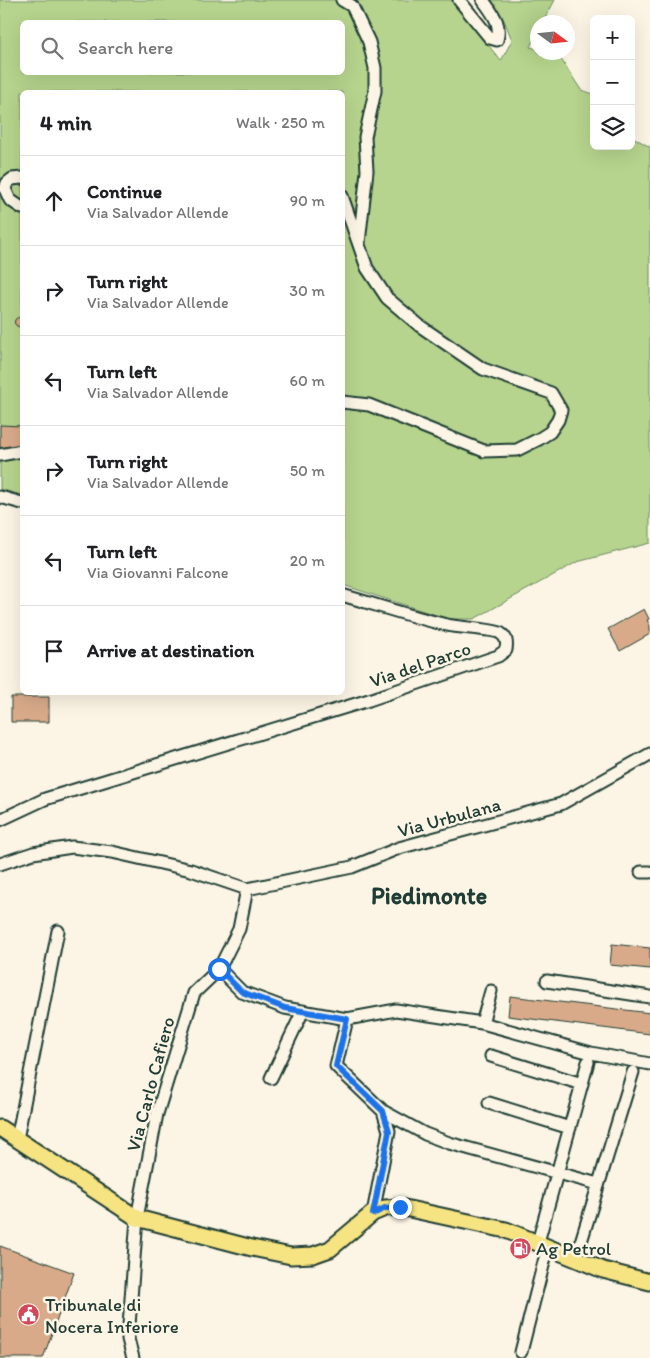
<!DOCTYPE html>
<meta charset="utf-8">
<style>
:root{--surface:#fff;--page:#f6f6f6;--text:#202124;--muted:#757577;--line:#e0e0e0}
body{margin:0;font-family:Itim,sans-serif;background:var(--page);color:var(--text)}
.controls{position:absolute;right:15px;top:15px;display:grid;overflow:hidden;border-radius:8px;box-shadow:0 5px 20px #0002}
.controls button{width:45px;height:45px;display:grid;place-items:center;padding:0;border:0;border-bottom:1px solid var(--line);background:var(--surface);color:var(--text);font:25px sans-serif}
.compass{position:absolute;left:530px;top:15px;width:45px;height:45px;border-radius:50%;background:var(--surface);box-shadow:0 5px 20px #0002;rotate:105deg}
.stop{position:absolute;width:15px;height:15px;margin:-11px;border:4px solid #1a73e8;border-radius:50%;background:#fff}
.stop.end{background:#1a73e8;border-color:#fff;box-shadow:0 1px 5px #0008}
.list{margin:0;padding:0;list-style:none}
h2{display:flex;justify-content:space-between;align-items:center;height:65px;margin:0;padding:0 20px;font-size:21px}
h2 small{font-size:16px;font-weight:400;color:var(--muted)}
.list li{display:grid;grid-template-columns:32px 1fr auto;gap:15px;align-items:center;box-sizing:border-box;height:90px;padding:0 20px;border-top:1px solid var(--line)}
.list b{display:block;font-size:19px;white-space:nowrap}
.list p{margin:0;font-size:16px;white-space:nowrap;color:var(--muted)}
.list em{font-size:16px;font-style:normal;color:var(--muted)}
.icon{flex:none;width:28px;height:28px;fill:none;stroke:currentColor;stroke-width:2;stroke-linecap:round;stroke-linejoin:round}
.map{position:relative;flex:none;width:650px;height:1358px;overflow:hidden}
.search{position:absolute;background:var(--surface);box-shadow:0 5px 20px #0002;left:20px;top:20px;width:325px;height:55px;display:flex;align-items:center;gap:12px;box-sizing:border-box;padding:0 18px;border-radius:8px;color:var(--muted);font-size:19px}
.panel{position:absolute;background:var(--surface);box-shadow:0 5px 20px #0002;left:20px;top:90px;width:325px;height:605px;border-radius:8px}
.map>svg:first-child{display:block}
</style>
<div class="map">
<svg width="650" height="1358" viewBox="0 0 650 1358">
<rect width="100%" height="100%" fill="#fcf5e5"/>
<filter id="ink" filterUnits="userSpaceOnUse"><feTurbulence type="fractalNoise" baseFrequency=".02" numOctaves="2"/><feDisplacementMap in="SourceGraphic" scale="10" xChannelSelector="R" yChannelSelector="G"/><feConvolveMatrix kernelMatrix="1 2 1 2 8 2 1 2 1" color-interpolation-filters="sRGB"/></filter>
<g filter="url(#ink)">
<path fill="#b6d48d" stroke="#6a8860" fill-rule="evenodd" d="M0,0H452L501,61L512,40L504,20L491,0H555L543,22H538L537,32L530,47L537,49L538,52L557,53L581,90L594,94V146H631V136L650,147V543L577,562L474,619H448L343,585L342,92H22V495L0,489ZM22,22H342V72H22Z"/>
<path fill="#d8aa8a" stroke="#1f3d34" d="M14.5 322a4.5 4.5 0 1 1 9 0a4.5 4.5 0 1 1-9 0Z
M0,425L22,426L20,450L3,449L0,446Z
M644,609L649,619L647,620L650,626V634L620,651L608,629Z
M11,697H49V722H11Z
M612,944L650,948V969L610,965Z
M510,996L650,1013V1034L508,1016Z
M0,1246L74,1273L43,1358H0Z"/>
<g fill="none" stroke-linecap="round" stroke-linejoin="round">
<defs>
<path id="minor" d="M342,0L352,6L369,42L375,68V91L365,137L367,171L359,243
M459,0L490,38L497,40C502,23 492,13 483,0
M22,178L12,179L7,183L5,189L10,200L22,208
M342,196L367,268L387,298L420,326L483,369L551,393L561,410L558,420L550,432L539,439L517,450L484,451L369,405L342,402
M0,455L22,451
M0,497L22,503
M0,820L45,799L369,700L498,656L506,650C507,643 507,637 500,633C494,629 459,628 447,625C412,617 377,605 342,595
M0,864L33,853L72,847L112,852L191,870L247,889
M641,872H650
M247,889L352,867L399,848L561,804L650,754
M219,969L242,992L285,1008L347,1019L336,1066L383,1111L389,1131L373,1213
M547,981L650,997
M347,1019L396,1010L482,1023L491,991
M482,1023L591,1053L650,1064
M491,1056L582,1084
M271,1078L303,1011
M489,1103L570,1128
M383,1111L425,1134L449,1143L598,1184
M17,1139L58,931
M538,1242L588,1062
M576,1258L633,1072
M521,1352L548,1246
M133,1358L128,1339L137,1218L157,1114L194,993L219,969L239,929L247,889"/>
<path id="major" d="M0,1128L137,1218L252,1248L291,1256L313,1255L330,1249L373,1213L385,1208L400,1207L506,1230L603,1270L650,1282"/>
</defs>
<use href="#minor" stroke="#1f3d34" stroke-width="15"/>
<use href="#major" stroke="#1f3d34" stroke-width="19"/>
<use href="#minor" stroke="#fcf5e5" stroke-width="11"/>
<use href="#major" stroke="#f6e381" stroke-width="15"/>
</g>
</g>
<g fill="none" stroke-linecap="round" stroke-linejoin="round" filter="url(#ink)">
<path stroke="#1a73e8" stroke-width="6" d="M219,969L242,992L285,1008L347,1019L336,1066L383,1111L389,1131L373,1214L385,1208L400,1207"/>
</g>
<defs>
<symbol id="fuel-disc" viewBox="-11 -11 22 22"><circle r="9.5" fill="#d1495b" stroke="#fcf5e5"/><path d="M-5.5-6h7V0h2V4h1.3V-2.5L3-4.5l.8-.8L6-3V5H2.5V1h-1V6h-7ZM-4.2-4.7v3.2H.2V-4.7Z" fill="#fff"/></symbol>
<symbol id="civic-disc" viewBox="-11 -11 22 22"><circle r="9.5" fill="#d1495b" stroke="#fcf5e5"/><path d="M-.6-6.5H3V-4.5H.6V-3L4-1V1h2V6H-6V1h2V-1L-.6-3ZM-1.2 2.5V6h2.4V2.5Z" fill="#fff"/></symbol>
</defs>
<g fill-rule="evenodd">
<use href="#fuel-disc" x="508" y="1236" width="25" height="25"/>
<use href="#civic-disc" x="16" y="1302" width="25" height="25"/>
</g>
<g text-anchor="middle" stroke-width="5" stroke-linejoin="round" paint-order="stroke">
<g font-size="19" fill="#1f3d34" stroke="#fcf5e5">
<text transform="translate(420 664) rotate(-19)" y="7">Via del Parco</text>
<text transform="translate(449 817) rotate(-15)" y="7">Via Urbulana</text>
<text transform="translate(150 1084) rotate(-75)" y="7">Via Carlo Cafiero</text>
</g>
<g font-size="19" fill="#1f3d34" stroke="#fcf5e5" text-anchor="start">
<text x="536" y="1255">Ag Petrol</text>
<text x="45" y="1311">Tribunale di<tspan x="45" dy="22">Nocera Inferiore</tspan></text>
</g>
<g font-size="24" font-weight="bold" fill="#1f3d34" stroke="#fcf5e5">
<text x="429" y="904">Piedimonte</text>
</g>
</g>
</svg>
<div class="controls">
<button>+</button>
<button>−</button>
<button><svg class="icon" aria-label="layers" viewBox="0 0 24 24"><path d="M12 4l9 5-9 5-9-5zM3 14l9 5 9-5"/></svg></button>
</div>
<svg class="compass" viewBox="-18 -18 36 36"><path d="M0-13l5 13h-10z" fill="#e53935"/><path d="M0 13l5-13h-10z" fill="#757577"/></svg>
<div class="stop" style="left:219px;top:969px"></div>
<div class="stop end" style="left:400px;top:1207px"></div>
<div class="search"><svg class="icon" aria-label="search" viewBox="0 0 24 24"><circle cx="10" cy="10" r="6"/><path d="M15 15l6 6"/></svg>Search here</div>
<section class="panel">
<h2>4 min<small>Walk · 250 m</small></h2>
<ul class="list">
<li><svg class="icon" aria-label="ahead" viewBox="0 0 24 24"><path d="M12 20V5M6 11l6-6 6 6"/></svg><div><b>Continue</b><p>Via Salvador Allende</p></div><em>90 m</em></li>
<li><svg class="icon" aria-label="right" viewBox="0 0 24 24"><path d="M7 20v-9h11M14 6l5 5-5 5"/></svg><div><b>Turn right</b><p>Via Salvador Allende</p></div><em>30 m</em></li>
<li><svg class="icon" aria-label="left" viewBox="0 0 24 24"><path d="M17 20v-9H6M10 6l-5 5 5 5"/></svg><div><b>Turn left</b><p>Via Salvador Allende</p></div><em>60 m</em></li>
<li><svg class="icon" aria-label="right" viewBox="0 0 24 24"><path d="M7 20v-9h11M14 6l5 5-5 5"/></svg><div><b>Turn right</b><p>Via Salvador Allende</p></div><em>50 m</em></li>
<li><svg class="icon" aria-label="left" viewBox="0 0 24 24"><path d="M17 20v-9H6M10 6l-5 5 5 5"/></svg><div><b>Turn left</b><p>Via Giovanni Falcone</p></div><em>20 m</em></li>
<li><svg class="icon" aria-label="arrive" viewBox="0 0 24 24"><path d="M6 21V4h12l-3 4 3 4H6"/></svg><div><b>Arrive at destination</b></div></li>
</ul>
</section>
</div>
